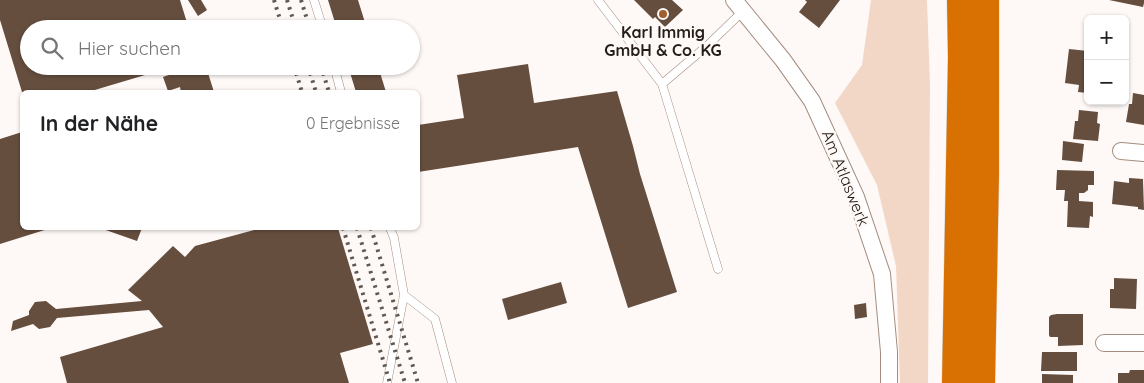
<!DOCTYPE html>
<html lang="de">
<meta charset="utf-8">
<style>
:root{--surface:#fff;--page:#f2f2f2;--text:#202124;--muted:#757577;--line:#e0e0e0}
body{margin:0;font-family:Quicksand,sans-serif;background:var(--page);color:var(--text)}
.controls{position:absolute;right:15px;top:15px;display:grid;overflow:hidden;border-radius:8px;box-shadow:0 1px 4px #0004}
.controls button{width:45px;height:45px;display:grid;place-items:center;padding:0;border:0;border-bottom:1px solid var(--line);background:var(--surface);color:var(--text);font:25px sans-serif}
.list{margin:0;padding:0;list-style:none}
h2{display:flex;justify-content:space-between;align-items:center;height:65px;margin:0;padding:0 20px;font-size:21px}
h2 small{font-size:16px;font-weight:400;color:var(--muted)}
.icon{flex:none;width:28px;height:28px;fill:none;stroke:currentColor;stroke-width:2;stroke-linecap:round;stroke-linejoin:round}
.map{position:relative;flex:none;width:1144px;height:383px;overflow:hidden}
.search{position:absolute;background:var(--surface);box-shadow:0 1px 4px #0004;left:20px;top:20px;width:400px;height:55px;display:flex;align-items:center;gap:12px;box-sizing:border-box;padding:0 18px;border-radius:28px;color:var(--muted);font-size:19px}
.panel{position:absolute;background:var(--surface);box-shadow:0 1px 4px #0004;left:20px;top:90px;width:400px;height:140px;border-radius:8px}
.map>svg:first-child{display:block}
</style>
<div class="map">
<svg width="1144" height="383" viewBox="0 0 1144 383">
<rect width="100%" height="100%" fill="#fef9f6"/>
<path fill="#f3d7c6" d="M871,0H927L930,85L928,383H900L896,266L877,185L835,103L862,65Z"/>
<path fill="#654e3e" d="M0,0H180L189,29H29V66L172,67L88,92H22L0,20Z
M188,0H201L207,10L198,16Z
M328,0H358L367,29H337Z
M634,0H672L683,10L665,27L655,17L653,19Z
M805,0H840L819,28L799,12L807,2Z
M1109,0H1144V3L1143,7Z
M1069,49L1088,51V93L1078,92L1079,85L1065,83Z
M528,64L534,103L617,91L633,146L640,174L677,292L628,308L578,147L418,172V125L464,118L457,75Z
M195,66H199L202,75L208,73L214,92H181L180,87L168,91L163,77Z
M348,66H378L386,92H356Z
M1133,93L1144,95V125L1126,122L1129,104H1132Z
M1079,110L1098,112L1097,123L1100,124L1098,141L1073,139L1075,121H1078Z
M22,132V228H51L0,244V139Z
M1063,141L1084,144L1082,162L1062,160Z
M1057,170L1094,171V185H1088V190L1084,193H1079V201L1093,202V217L1090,216L1089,228L1067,227L1068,201H1064L1065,190H1056Z
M1129,178L1143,179L1144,210L1138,209V207L1112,204L1114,181L1129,183Z
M100,228H142L137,241Z
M262,228H338L373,344L340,353L349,383H67L60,357L163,327L149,310L57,318L50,327L39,329L33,324L11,331L13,321L29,315V311L35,302L46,301L56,309L142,301L128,290L173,246L185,257L195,246Z
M1114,278L1137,279L1136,309L1110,308V289H1114Z
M561,282L567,303L508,320L502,299Z
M866,303L867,317L855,319L854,305Z
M1057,314H1083V345L1058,346V337H1050L1049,335V317L1051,315Z
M1042,352H1077V371H1041Z
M1130,370H1144V383H1118V373H1129Z
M1042,374L1073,375V383H1042Z"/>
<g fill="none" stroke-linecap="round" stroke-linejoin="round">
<defs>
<path id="lane" d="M314,0L323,29
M598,0L662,84L708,45L743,11
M334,66L341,92
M662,84L718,269
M404,295L435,319L452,383
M387,383L404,295L394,238L390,228"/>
<path id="street" d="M734,0L783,60L812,101L856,197L882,274L889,352V383
M1121,151L1144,153
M1104,343H1144"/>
<path id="highway" d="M956,383L962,57L961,0
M981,383L985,173V0"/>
</defs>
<use href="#lane" stroke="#a48d7f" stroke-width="9"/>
<use href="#street" stroke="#a48d7f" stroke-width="18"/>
<use href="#highway" stroke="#d8d6d5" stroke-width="29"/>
<use href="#lane" stroke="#fff" stroke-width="8"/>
<use href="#street" stroke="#fff" stroke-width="16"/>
<use href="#highway" stroke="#d97002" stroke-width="28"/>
<path stroke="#5f5853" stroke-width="4" stroke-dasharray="2.5 5" stroke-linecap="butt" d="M274,0L283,29
M287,0L296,29
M301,0L310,29
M294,66L302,92
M308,66L316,92
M321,66L329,92
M343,228L390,383
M357,228L405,383
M371,228L418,383"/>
</g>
<circle fill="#a25f2d" stroke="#fef9f6" stroke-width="2" cx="663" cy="14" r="5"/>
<g text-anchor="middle" stroke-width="5" stroke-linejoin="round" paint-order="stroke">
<g font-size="16" font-weight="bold" fill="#251d17" stroke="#fef9f6">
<text x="663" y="38">Karl Immig<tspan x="663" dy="18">GmbH &amp; Co. KG</tspan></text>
</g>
<g font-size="16" fill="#251d17" stroke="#fef9f6">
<text transform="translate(846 178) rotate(68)" y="6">Am Atlaswerk</text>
</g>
</g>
</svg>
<div class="controls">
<button>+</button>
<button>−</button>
</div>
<div class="search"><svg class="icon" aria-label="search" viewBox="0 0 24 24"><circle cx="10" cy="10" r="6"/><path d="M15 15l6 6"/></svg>Hier suchen</div>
<section class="panel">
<h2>In der Nähe<small>0 Ergebnisse</small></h2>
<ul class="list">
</ul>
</section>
</div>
